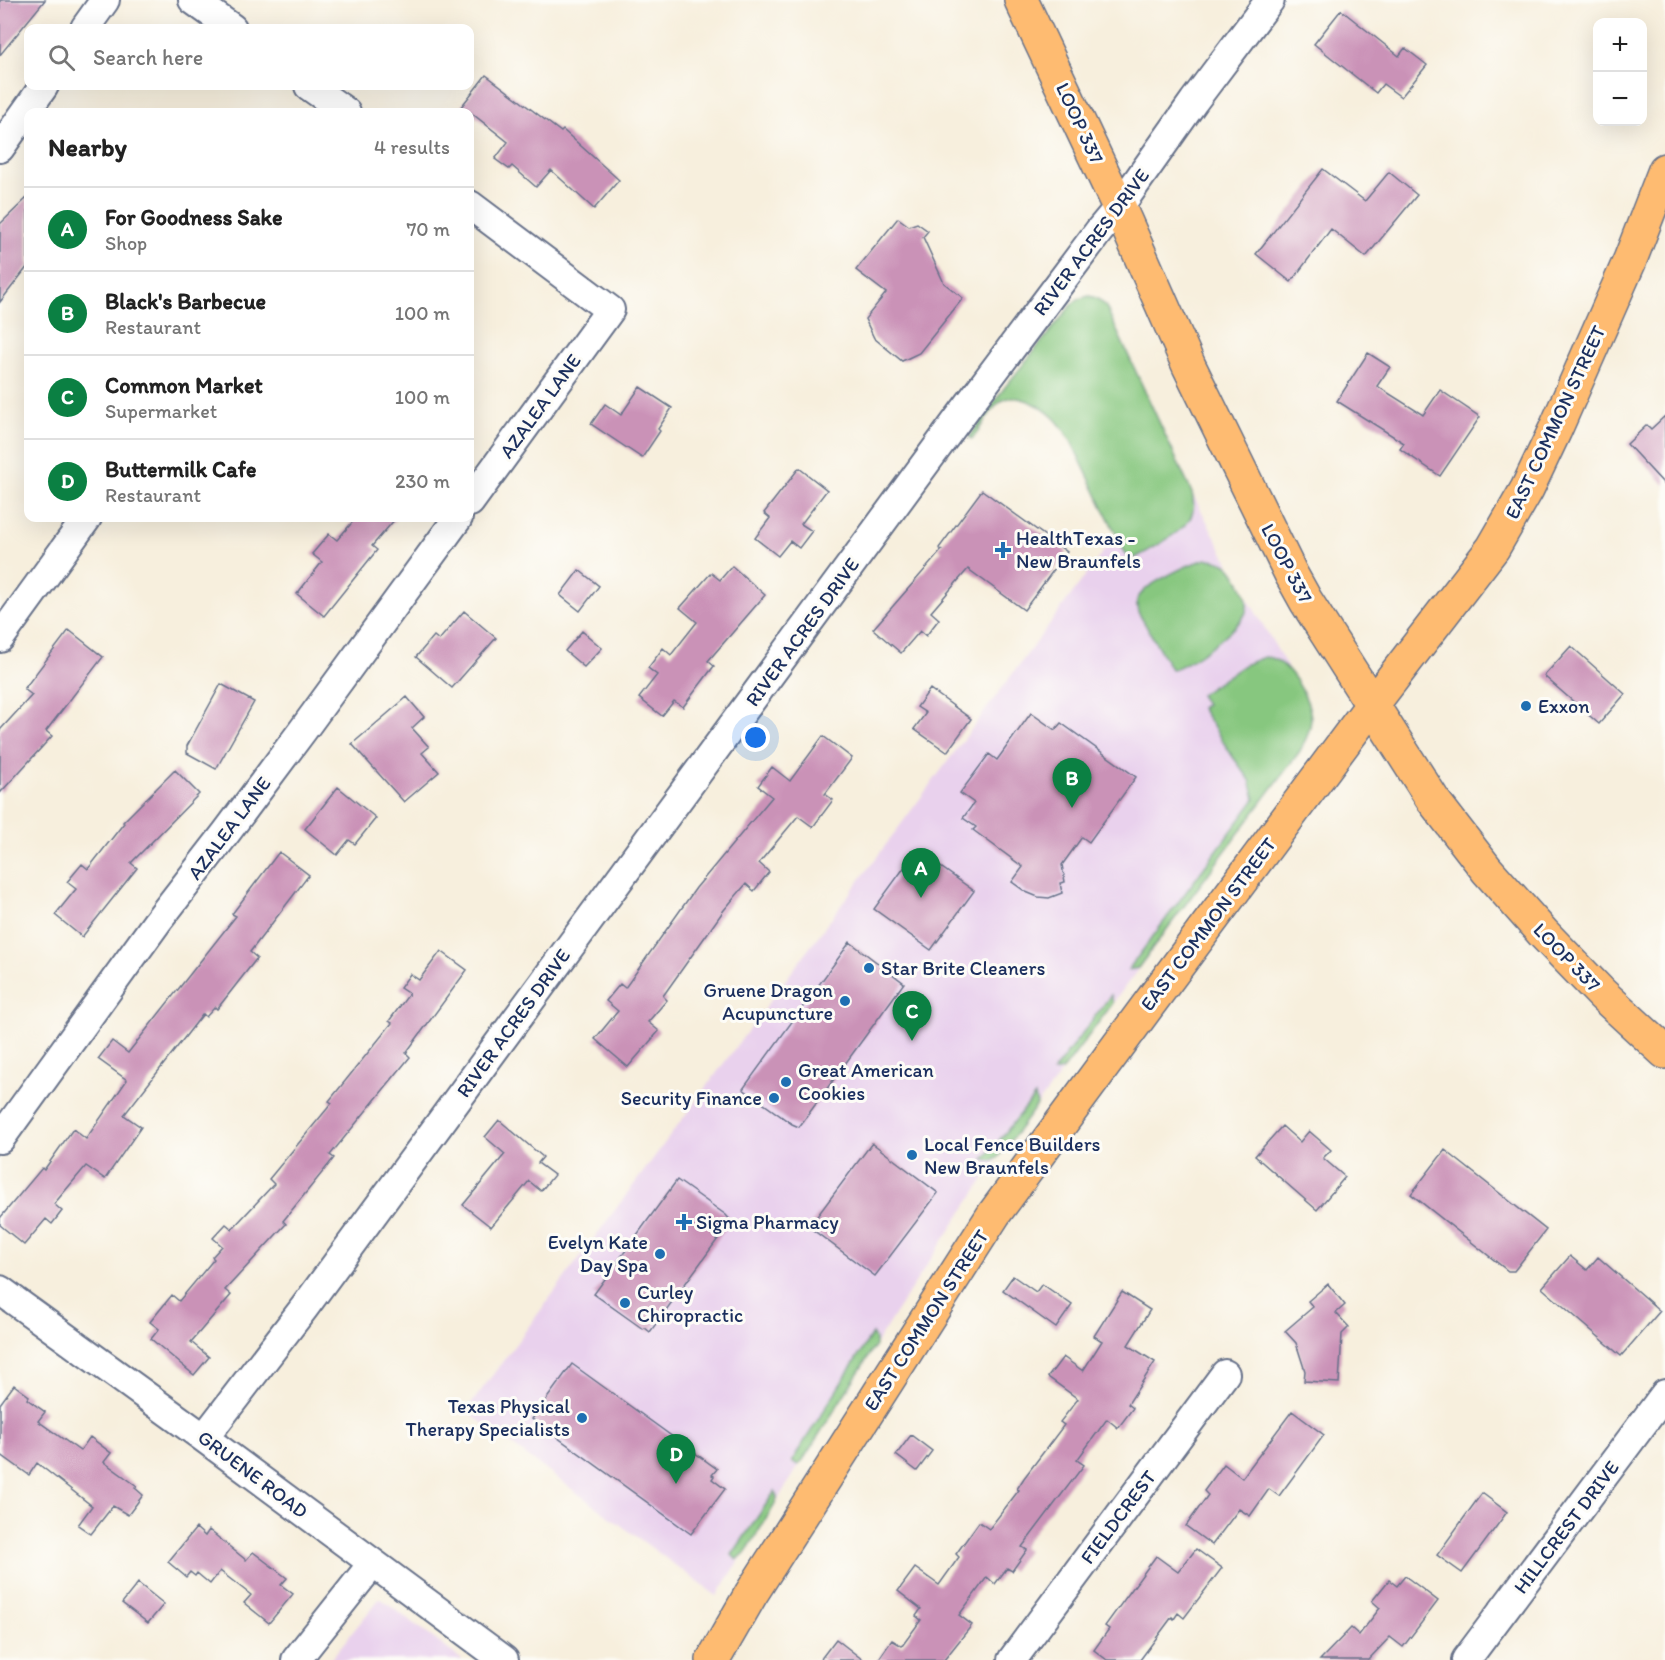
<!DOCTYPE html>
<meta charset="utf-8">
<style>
:root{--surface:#fff;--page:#f6f6f6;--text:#222;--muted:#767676;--line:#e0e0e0;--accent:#0b8043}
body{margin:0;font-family:Itim,sans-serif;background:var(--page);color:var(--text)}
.controls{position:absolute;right:18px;top:18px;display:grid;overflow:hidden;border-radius:12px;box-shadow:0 6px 24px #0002}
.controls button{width:54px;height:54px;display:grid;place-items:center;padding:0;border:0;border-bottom:2px solid var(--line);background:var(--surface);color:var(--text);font:30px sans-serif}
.you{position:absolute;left:756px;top:738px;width:21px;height:21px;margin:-15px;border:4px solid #fff;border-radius:50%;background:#1a73e8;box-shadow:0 0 0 9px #1a73e833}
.badge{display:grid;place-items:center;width:39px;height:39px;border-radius:50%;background:var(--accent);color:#fff;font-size:20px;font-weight:700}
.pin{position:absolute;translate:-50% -50px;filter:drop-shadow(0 2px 3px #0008)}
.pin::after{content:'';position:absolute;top:32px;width:21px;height:18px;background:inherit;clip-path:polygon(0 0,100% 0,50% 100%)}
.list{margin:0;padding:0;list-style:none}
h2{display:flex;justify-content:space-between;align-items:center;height:78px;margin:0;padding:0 24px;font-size:26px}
h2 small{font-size:20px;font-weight:400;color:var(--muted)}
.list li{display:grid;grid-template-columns:39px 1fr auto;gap:18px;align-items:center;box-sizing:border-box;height:84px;padding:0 24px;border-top:2px solid var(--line)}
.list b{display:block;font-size:22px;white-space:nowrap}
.list p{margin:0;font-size:20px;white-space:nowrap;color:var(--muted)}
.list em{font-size:20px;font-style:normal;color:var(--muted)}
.icon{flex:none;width:33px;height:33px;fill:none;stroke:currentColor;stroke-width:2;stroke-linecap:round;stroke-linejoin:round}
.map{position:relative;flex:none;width:1665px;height:1660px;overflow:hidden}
.search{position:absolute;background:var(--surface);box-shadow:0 6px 24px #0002;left:24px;top:24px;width:450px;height:66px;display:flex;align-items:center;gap:15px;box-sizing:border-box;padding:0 21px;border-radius:12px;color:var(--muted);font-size:22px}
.panel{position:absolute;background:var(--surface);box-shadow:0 6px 24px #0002;left:24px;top:108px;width:450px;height:414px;border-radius:12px}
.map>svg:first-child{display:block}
</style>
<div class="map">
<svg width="1665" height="1660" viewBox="0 0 1665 1660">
<rect width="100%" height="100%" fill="#fdfcf7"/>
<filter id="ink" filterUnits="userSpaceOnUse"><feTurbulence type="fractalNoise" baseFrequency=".0167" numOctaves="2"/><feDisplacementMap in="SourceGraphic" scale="12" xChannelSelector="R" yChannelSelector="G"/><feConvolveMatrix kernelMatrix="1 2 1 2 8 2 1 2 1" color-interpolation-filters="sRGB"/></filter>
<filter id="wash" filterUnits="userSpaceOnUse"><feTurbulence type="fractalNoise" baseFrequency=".008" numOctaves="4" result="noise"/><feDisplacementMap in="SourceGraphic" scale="24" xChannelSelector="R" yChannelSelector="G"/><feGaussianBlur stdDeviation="1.35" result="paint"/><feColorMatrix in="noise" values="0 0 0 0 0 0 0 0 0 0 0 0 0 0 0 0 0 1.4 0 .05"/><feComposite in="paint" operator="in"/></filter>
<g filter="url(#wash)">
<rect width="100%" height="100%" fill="#f7efdd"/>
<path fill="#e9d1ed" d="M1192,493L1244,592L1304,696L1309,707L1311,718L1310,729L1306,739L1300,751L998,1158L901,1304L717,1596L466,1411L1117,533Z
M380,1598L462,1660H330Z"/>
<path fill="#87c77f" stroke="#517b6e" stroke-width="1.5" d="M1089,296C1097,297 1101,301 1106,307L1192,493C1194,501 1195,509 1191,517C1184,532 1145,553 1129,561L1071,441C1066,433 1061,425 1054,418C1042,406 1014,389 999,403C989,412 981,428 973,438L971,439L969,437L1005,387L1073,303L1078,299Z
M1208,559C1223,560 1230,564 1237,577C1243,588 1250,599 1246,612C1242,626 1185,669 1171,669L1138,612C1136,605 1136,599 1141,594C1149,583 1194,561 1208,559Z
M1264,657C1288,657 1311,699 1311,720C1310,732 1305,741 1300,751L1138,968L1128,970L1255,799L1250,780L1233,757L1201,708L1206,704L1200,695L1244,665Z
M1111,995L1113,1003L1063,1070L1053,1072Z
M1035,1096L1037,1105L998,1158L992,1161L984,1159Z
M872,1334L875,1339V1346L803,1460L798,1465L792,1461Z
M775,1491L777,1498L774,1506L746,1552L737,1560L732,1555Z"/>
<g id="blocks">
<path fill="#ca92b7" d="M0,0H45L0,55Z
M1341,10L1399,56L1405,48L1427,65L1401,97L1383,84L1376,93L1314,44Z
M486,75L561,132L563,130L619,180L594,209L551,170L536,187L512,166L509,169L495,159L508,142L470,112H457Z
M1323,169L1365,201L1389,172L1417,195L1366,257L1331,229L1291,282L1256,254Z
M28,197V266L0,302V224Z
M898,218L909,226L917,223L928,231L923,237L944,283L963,298L919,353L902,361L874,338L865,319L886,293L856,270Z
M1368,353L1390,367L1377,386L1423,415L1440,390L1480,417L1440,476L1400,449L1404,443L1337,401Z
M640,387L672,408L658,429L660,431L642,458L591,424L605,404L621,415Z
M1665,416V485L1627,444L1647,425L1651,429Z
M799,468L827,490L801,524L812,531L799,548L790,541L778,556L755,538L770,518L764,513Z
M982,490L1067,552L1024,610L968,569L931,612L939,619L926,636L920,631L901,653L873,629L942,550L939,548Z
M356,518H396L372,546L377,550L324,616L297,594L322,562L312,554L329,534L337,540Z
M732,566L765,595L708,661L714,666L683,707L674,701L662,716L639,698L657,675L648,668L663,648L671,655L697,622L680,608L711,573L720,580Z
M579,570L599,586L580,611L560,595Z
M464,611L496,638L452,688L416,657L434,636L439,640Z
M69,630L103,657L46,731L52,736L0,793V730L32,695L24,689Z
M582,631L602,648L584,667L565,651Z
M1571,646L1625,694L1599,724L1544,676Z
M221,684L254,702L216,769L187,753V746Z
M930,689L971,719L947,752L914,729L926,713L917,707Z
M407,697L424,717L412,728L429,747L422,753L439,772L404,802L352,744Z
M1031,713L1055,730L1061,723L1136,777L1089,842L1082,837L1062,865L1065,882L1060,883L1062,893L1049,898L1038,897L1026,892L1012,882L1023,867L973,830L976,827L963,818L974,803L960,793L989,754L997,760Z
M823,736L852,758L825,794L833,800L813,827L798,816L759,863L769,872L754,891L746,884L724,910L663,996L667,1000L648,1022L659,1031L628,1067L595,1039L618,1011L606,1001L620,984L625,988L696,888L772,797L758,786L772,767L790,781Z
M175,770L199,794L131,863L137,868L82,937L55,915L76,889L67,882L82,864L88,869L124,823L123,822Z
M338,787L376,818L355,844L349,840L337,855L305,829Z
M917,850L974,891L931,950L874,909Z
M279,852L309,875L250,952L257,958L217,1009L215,1007L206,1017L203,1014L124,1115L141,1127L105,1179L86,1166L54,1204L62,1211L52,1224L46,1219L24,1245L0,1225V1218L42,1168L44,1170L73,1129L86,1139L127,1080L98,1059L112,1041L128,1053L236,916L232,914Z
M850,942L904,983L799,1127L792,1124L743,1089Z
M441,951L467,970L406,1053L410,1057L330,1155L334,1158L283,1221L286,1224L225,1290L231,1295L191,1342L209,1357L194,1375L151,1339L159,1329L150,1322L172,1295L179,1301L214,1259L212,1257L222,1246L213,1238L226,1224L232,1229L274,1184L269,1179L332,1103L329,1101L392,1023L389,1021L409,994L400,988L410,974L419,980Z
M499,1120L543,1157L538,1163L554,1175L541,1191L529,1181L491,1227L463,1205L505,1154L485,1137Z
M1282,1126L1300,1142L1309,1131L1331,1150L1323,1158L1345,1177L1317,1210L1255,1156Z
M872,1143L938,1193L875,1276L809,1227Z
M1445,1150L1546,1230L1514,1271H1508L1411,1194Z
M677,1180L726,1215L731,1221L650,1332L645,1328L643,1329L594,1294Z
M1570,1256L1587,1270L1598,1257L1660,1311L1621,1356L1542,1288Z
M1013,1276L1036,1292L1042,1284L1072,1305L1056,1328L1003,1290Z
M1328,1284L1345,1305L1336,1313L1349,1327L1342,1334L1339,1383L1304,1381L1305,1371L1296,1343L1285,1331L1313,1307L1308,1301Z
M1122,1292L1150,1310L1128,1345L1155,1362L1128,1404L1133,1408L1118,1428L1107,1419L1077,1460L1084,1465L1022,1547L1027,1550L1012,1571L1007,1568L995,1584L987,1577L959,1615L972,1625L944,1660H878L892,1640L902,1646L921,1620L916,1616L921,1609L898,1591L915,1568L939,1585L959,1557L956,1554L979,1522L989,1529L1019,1490L1017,1489L1024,1478L1064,1425L1060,1422L1078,1399L1048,1377L1063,1357L1083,1371L1102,1341L1094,1336Z
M572,1364L717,1469L712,1475L714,1476L712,1479L725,1489L691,1534L532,1419Z
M14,1385L29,1396L27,1399L45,1412L38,1421L80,1451L90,1437L111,1453L104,1462L137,1486L135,1488L143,1495L128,1515L113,1506L91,1534L78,1525L92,1506L37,1463L29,1475L0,1454V1404Z
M1292,1411L1324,1435L1279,1496L1269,1489L1250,1516L1239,1509L1212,1545L1186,1526L1208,1495L1204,1491L1224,1464L1242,1478Z
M911,1435L932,1451L917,1471L896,1455Z
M1482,1493L1507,1512L1462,1573L1437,1555Z
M196,1528L205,1536L209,1530L246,1560L253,1552L287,1578L281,1585L293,1594L269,1623L244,1603L251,1595L220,1571L210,1584L197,1573L195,1576L190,1572L186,1577L168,1562Z
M1196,1549L1222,1568L1184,1618L1178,1613L1174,1619L1172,1617L1140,1660H1107L1094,1650L1109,1629L1105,1626L1156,1556L1178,1572Z
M1405,1576L1438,1601L1403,1647L1390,1637L1368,1660H1320L1351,1628L1359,1635L1380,1608L1372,1601L1389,1580L1397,1586Z
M138,1583L164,1604L148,1623L122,1603Z
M836,1639L863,1660H820Z"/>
</g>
</g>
<g filter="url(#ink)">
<use href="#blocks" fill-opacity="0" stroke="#68728a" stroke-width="1.5"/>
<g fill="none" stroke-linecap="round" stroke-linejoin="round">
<defs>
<path id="minor" d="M193,0L232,28
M85,28L105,0
M309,86L346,112
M0,148L44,86
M470,205L610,310L470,502
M0,638L87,518
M0,1139L157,922L226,833L303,730L458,518
M0,1290L204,1438L504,1660
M204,1438L304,1308L961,415L1099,231L1119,207L1194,101L1270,0
M296,1660L373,1563
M1012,1660L1225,1374
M1466,1660L1665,1394"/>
<path id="major" d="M1021,0L1119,207L1189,366L1291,574L1306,601L1433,800L1487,870L1543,933L1602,994L1665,1052
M713,1660L751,1594L994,1214L1149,1004L1372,705L1493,548L1527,489L1555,430L1630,260L1665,170"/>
</defs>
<use href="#minor" stroke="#68728a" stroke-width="32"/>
<use href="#major" stroke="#68728a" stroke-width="36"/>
<use href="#minor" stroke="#fff" stroke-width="28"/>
<use href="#major" stroke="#febb71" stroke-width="33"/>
</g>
</g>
<g fill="#1f6fb2" stroke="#fdfcf7" stroke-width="2">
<path d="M1000 541h6v6h6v6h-6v6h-6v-6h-6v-6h6z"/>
<circle cx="1526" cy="706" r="6"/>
<circle cx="869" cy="968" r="6"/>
<circle cx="845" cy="1001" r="6"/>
<circle cx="786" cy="1082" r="6"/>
<circle cx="774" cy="1098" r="6"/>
<circle cx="912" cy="1155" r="6"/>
<path d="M681 1213h6v6h6v6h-6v6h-6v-6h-6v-6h6z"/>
<circle cx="660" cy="1254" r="6"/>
<circle cx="625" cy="1303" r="6"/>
<circle cx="582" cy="1418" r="6"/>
</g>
<g text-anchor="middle" stroke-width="6" stroke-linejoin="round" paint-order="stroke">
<g font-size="20" fill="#1b2f5e" stroke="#fdfcf7">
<text transform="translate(1080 123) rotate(65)" y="7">LOOP 337</text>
<text transform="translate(1091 242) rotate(-53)" y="7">RIVER ACRES DRIVE</text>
<text transform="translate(540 406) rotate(-54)" y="7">AZALEA LANE</text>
<text transform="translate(1555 422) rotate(-65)" y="7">EAST COMMON STREET</text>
<text transform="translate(1287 563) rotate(62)" y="7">LOOP 337</text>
<text transform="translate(802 632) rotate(-54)" y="7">RIVER ACRES DRIVE</text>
<text transform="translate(229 828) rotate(-53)" y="7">AZALEA LANE</text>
<text transform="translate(1208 924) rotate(-53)" y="7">EAST COMMON STREET</text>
<text transform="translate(1567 957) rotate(46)" y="7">LOOP 337</text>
<text transform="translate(513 1023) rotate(-54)" y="7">RIVER ACRES DRIVE</text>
<text transform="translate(926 1320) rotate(-57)" y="7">EAST COMMON STREET</text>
<text transform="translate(253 1474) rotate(37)" y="7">GRUENE ROAD</text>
<text transform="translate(1118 1517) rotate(-53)" y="7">FIELDCREST</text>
<text transform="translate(1566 1527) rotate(-53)" y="7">HILLCREST DRIVE</text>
</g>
<g font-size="20" fill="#1b2f5e" stroke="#fdfcf7" text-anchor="start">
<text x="1016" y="545">HealthTexas -<tspan x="1016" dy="23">New Braunfels</tspan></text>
<text x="1538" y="713">Exxon</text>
<text x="881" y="975">Star Brite Cleaners</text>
<text x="833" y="997" text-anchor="end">Gruene Dragon<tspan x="833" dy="23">Acupuncture</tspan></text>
<text x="798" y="1077">Great American<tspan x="798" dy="23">Cookies</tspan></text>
<text x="762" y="1105" text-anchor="end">Security Finance</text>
<text x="924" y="1151">Local Fence Builders<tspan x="924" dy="23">New Braunfels</tspan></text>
<text x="696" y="1229">Sigma Pharmacy</text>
<text x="648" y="1249" text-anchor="end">Evelyn Kate<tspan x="648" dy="23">Day Spa</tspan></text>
<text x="637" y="1299">Curley<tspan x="637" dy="23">Chiropractic</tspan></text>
<text x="570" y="1413" text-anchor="end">Texas Physical<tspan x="570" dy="23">Therapy Specialists</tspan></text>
</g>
</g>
</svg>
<div class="controls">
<button>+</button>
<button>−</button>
</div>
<div class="you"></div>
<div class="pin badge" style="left:921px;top:898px">A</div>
<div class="pin badge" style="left:1072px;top:808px">B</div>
<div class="pin badge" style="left:912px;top:1041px">C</div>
<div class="pin badge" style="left:676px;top:1484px">D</div>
<div class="search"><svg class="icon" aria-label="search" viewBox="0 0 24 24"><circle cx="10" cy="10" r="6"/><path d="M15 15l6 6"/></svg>Search here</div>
<section class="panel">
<h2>Nearby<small>4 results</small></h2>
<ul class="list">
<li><span class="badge">A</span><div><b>For Goodness Sake</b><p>Shop</p></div><em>70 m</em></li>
<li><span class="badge">B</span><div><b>Black's Barbecue</b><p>Restaurant</p></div><em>100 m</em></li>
<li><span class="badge">C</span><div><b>Common Market</b><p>Supermarket</p></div><em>100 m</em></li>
<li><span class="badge">D</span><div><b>Buttermilk Cafe</b><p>Restaurant</p></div><em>230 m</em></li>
</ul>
</section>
</div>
